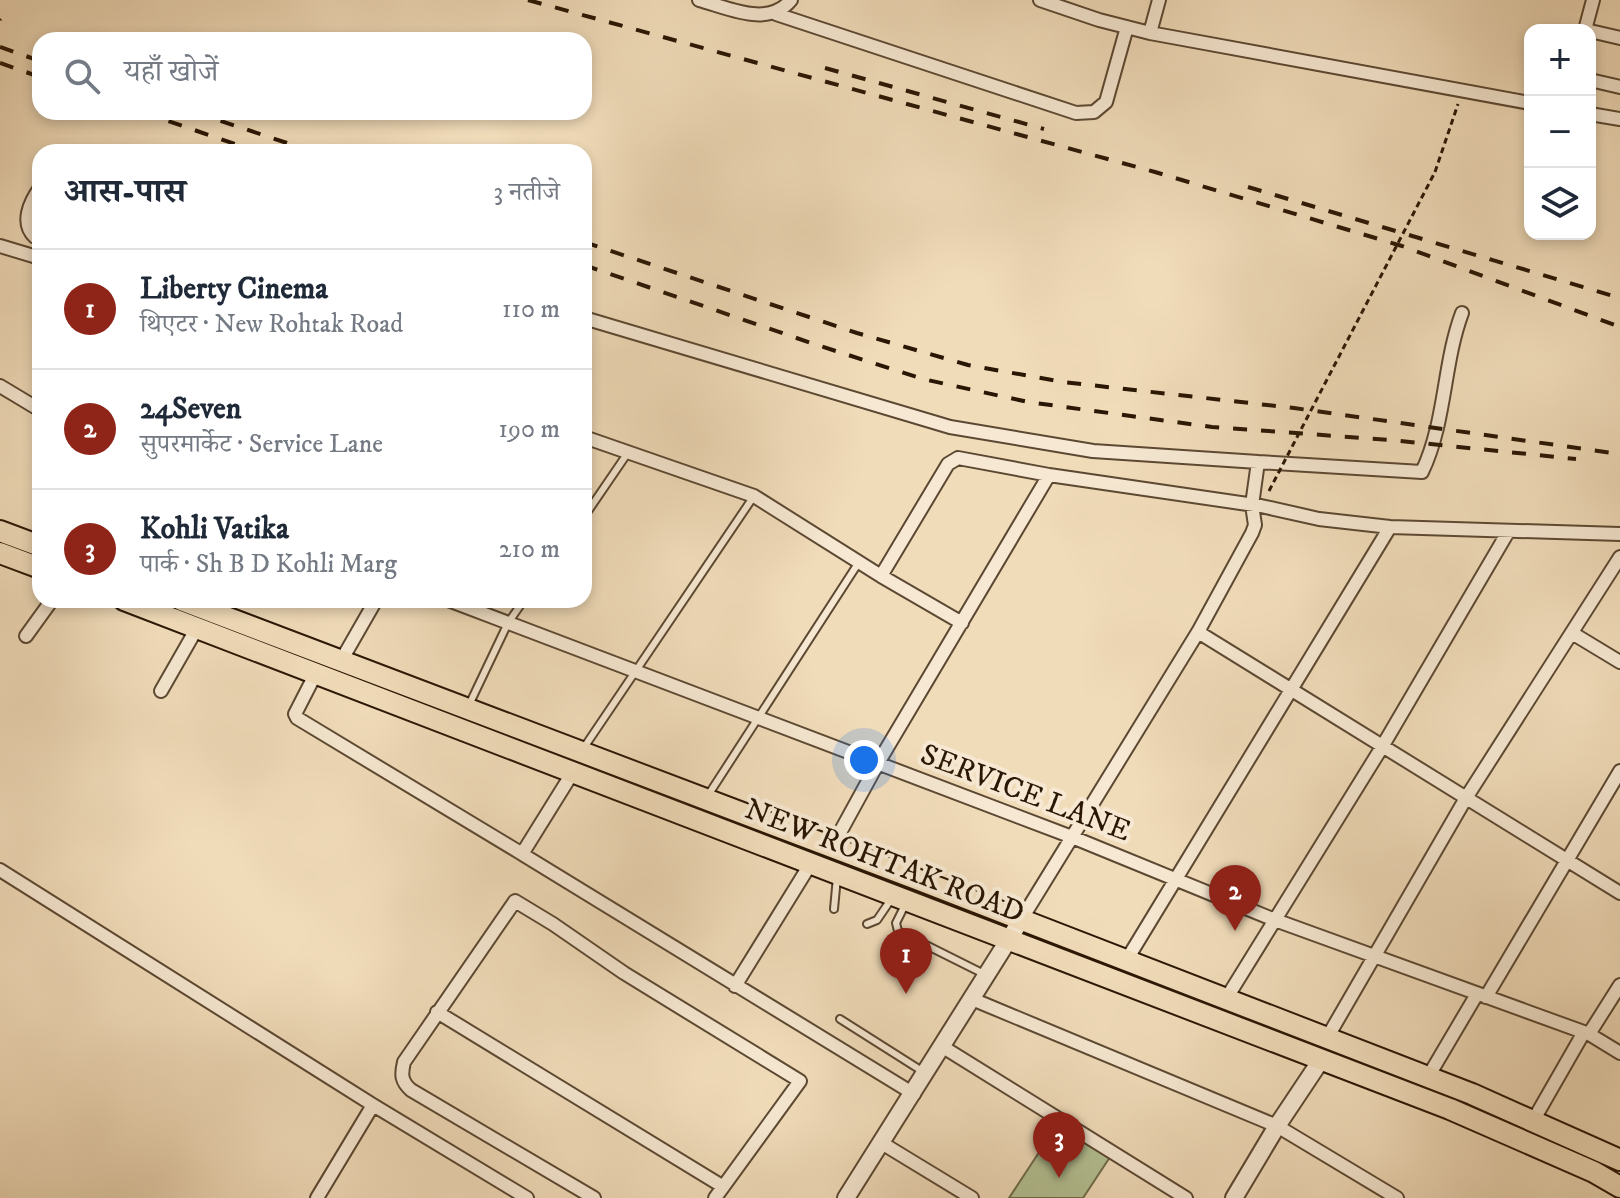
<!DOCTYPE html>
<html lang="hi">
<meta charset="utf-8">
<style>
:root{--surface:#fff;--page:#f2f2f3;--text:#1f2937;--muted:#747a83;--line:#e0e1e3;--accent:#8f2418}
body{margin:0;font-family:"IM FELL DW Pica","Noto Serif Devanagari",serif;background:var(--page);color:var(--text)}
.controls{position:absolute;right:24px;top:24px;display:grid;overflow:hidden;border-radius:16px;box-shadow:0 4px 12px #0003}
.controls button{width:72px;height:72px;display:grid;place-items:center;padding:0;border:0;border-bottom:2px solid var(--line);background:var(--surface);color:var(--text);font:40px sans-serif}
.you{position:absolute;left:864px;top:760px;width:28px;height:28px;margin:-20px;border:6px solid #fff;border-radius:50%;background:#1a73e8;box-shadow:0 0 0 12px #1a73e833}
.badge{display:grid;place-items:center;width:52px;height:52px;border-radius:50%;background:var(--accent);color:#fff;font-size:26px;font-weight:700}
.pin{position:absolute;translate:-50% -66px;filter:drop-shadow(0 2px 4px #0008)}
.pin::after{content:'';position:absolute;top:42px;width:28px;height:24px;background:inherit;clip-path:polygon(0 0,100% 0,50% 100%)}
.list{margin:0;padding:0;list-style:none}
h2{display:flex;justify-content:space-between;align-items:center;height:104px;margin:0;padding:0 32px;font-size:34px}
h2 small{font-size:26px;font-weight:400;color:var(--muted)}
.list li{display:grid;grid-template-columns:52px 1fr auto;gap:24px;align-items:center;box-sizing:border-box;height:120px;padding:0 32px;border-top:2px solid var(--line)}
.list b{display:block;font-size:30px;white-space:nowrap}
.list p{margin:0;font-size:26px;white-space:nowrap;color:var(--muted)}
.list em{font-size:26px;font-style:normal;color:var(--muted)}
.icon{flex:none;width:44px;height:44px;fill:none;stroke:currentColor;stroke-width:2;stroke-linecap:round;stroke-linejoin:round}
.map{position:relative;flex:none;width:1620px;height:1198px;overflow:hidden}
.search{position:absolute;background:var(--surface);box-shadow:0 4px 12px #0003;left:32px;top:32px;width:560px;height:88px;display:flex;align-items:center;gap:20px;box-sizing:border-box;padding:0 28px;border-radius:24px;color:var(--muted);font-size:30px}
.panel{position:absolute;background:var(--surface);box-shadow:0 4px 12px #0003;left:32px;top:144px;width:560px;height:464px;border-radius:24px}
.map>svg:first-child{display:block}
</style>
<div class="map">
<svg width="1620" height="1198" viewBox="0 0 1620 1198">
<rect width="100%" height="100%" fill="#f1dcba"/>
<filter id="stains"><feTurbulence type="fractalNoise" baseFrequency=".0025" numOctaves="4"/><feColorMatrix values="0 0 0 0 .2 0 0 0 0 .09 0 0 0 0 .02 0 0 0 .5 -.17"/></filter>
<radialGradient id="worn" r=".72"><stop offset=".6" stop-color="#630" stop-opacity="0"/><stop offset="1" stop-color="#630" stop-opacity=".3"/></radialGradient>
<path fill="#b4c294" stroke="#6f6c4c" stroke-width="2" d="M1057,1125L1110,1157L1083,1198H1009Z"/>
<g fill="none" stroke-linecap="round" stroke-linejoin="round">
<defs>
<path id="service" d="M584,517L627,454
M469,705L508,623L524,600
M583,749L754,496
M707,797L859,562
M906,903L896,923L898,931L986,975
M834,909L837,877
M867,924L877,920L892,898
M840,1019L922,1071"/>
<path id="minor" d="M699,0C729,8 768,28 791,0
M1040,0L1099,20L1150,33L1530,103
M776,14L1076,113L1094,112L1106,102L1127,27
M1585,30L1593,0
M1590,31L1620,38
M1150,33L1159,0
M1590,80L1620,87
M1590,114L1620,119
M40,188C30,202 20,223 35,237H40
M0,246L40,258
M584,318L950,427L1093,451L1258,462L1252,505L1255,525L1252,533L1198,632L1021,920
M0,386L40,410
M584,437L754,496L881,576L948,464L958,458L1049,475L1261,506L1319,519L1390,527L1620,534
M1258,462L1422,472C1446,422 1443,364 1462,313
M881,576L962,623
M448,600L1072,837L1275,920L1589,1034L1620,1053
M1198,632L1620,893
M1572,633L1620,662
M26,636L52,600
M341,661L376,600
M316,673L295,714L297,718L524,855
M161,691L197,628
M573,772L522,854L914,1094
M832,847L878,763L1049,475
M0,870L373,1105L527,1198
M1126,961L1390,527
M735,986L811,863
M1486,997L1620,771
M972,999L1277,1126L1397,1198
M1226,999L1382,747L1508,532
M437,1012L722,1186
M1589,1034L1620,985
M1327,1038L1466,798L1620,557
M943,1047L1186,1198
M1428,1077L1477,994
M1533,1121L1584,1032
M880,1142L972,1198
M317,1198L373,1105
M594,1198L411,1090C401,1081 401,1075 404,1062L515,901L553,924L624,973L800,1081L715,1198"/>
<path id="tertiary" d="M846,1198L1021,920
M1234,1198L1277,1126L1321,1060"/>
<path id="primary" d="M0,531L40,546
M0,553L40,568
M124,600L1450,1109L1594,1172L1620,1187
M181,600L919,880L1472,1094L1620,1160"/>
</defs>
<use href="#service" stroke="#5c4832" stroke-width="10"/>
<use href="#minor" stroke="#5c4832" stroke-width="16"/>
<use href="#tertiary" stroke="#5c4832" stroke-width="20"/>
<use href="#primary" stroke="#2a1604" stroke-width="24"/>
<path stroke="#2a1604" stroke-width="3" stroke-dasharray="6 4" stroke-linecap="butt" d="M0,20L1,19
M1435,172L1458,104"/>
<use href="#service" stroke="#f6e8d2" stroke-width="6"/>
<use href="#minor" stroke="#f6e8d2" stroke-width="12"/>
<use href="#tertiary" stroke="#f6e8d2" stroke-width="16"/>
<use href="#primary" stroke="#f1dcba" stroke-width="20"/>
<path stroke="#2a1604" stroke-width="4" stroke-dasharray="14 14" stroke-linecap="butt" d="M528,0L1155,172L1402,246L1620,327
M0,47L40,61
M0,63L40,77
M825,68L1044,129
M142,112L258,152
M194,112L314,152
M1248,187L1620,298
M584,242L857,333L968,365L1063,382L1294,408L1620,454
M584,265L814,344L923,379L1028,402L1212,427L1391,440L1576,459"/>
<path stroke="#2a1604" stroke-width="3" stroke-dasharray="6 4" stroke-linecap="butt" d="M1269,491L1435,172"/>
</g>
<g text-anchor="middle" stroke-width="8" stroke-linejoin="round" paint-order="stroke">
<g font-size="30" fill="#2a1604" stroke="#f6e8d2">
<text transform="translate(1026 792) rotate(21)" y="10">SERVICE LANE</text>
<text transform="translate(885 860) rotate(21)" y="10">NEW ROHTAK ROAD</text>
</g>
</g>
<rect width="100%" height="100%" filter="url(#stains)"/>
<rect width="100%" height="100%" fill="url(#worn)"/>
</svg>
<div class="controls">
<button>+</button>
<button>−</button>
<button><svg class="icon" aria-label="layers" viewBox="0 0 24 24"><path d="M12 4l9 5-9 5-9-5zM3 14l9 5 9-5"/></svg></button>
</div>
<div class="you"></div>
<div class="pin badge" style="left:906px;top:994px">1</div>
<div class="pin badge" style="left:1235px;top:931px">2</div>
<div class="pin badge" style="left:1059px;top:1178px">3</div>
<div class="search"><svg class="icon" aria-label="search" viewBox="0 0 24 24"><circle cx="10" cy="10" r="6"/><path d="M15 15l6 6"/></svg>यहाँ खोजें</div>
<section class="panel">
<h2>आस-पास<small>3 नतीजे</small></h2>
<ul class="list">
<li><span class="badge">1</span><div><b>Liberty Cinema</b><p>थिएटर · New Rohtak Road</p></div><em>110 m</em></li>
<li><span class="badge">2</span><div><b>24Seven</b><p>सुपरमार्केट · Service Lane</p></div><em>190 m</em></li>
<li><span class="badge">3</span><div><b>Kohli Vatika</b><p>पार्क · Sh B D Kohli Marg</p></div><em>210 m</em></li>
</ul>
</section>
</div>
